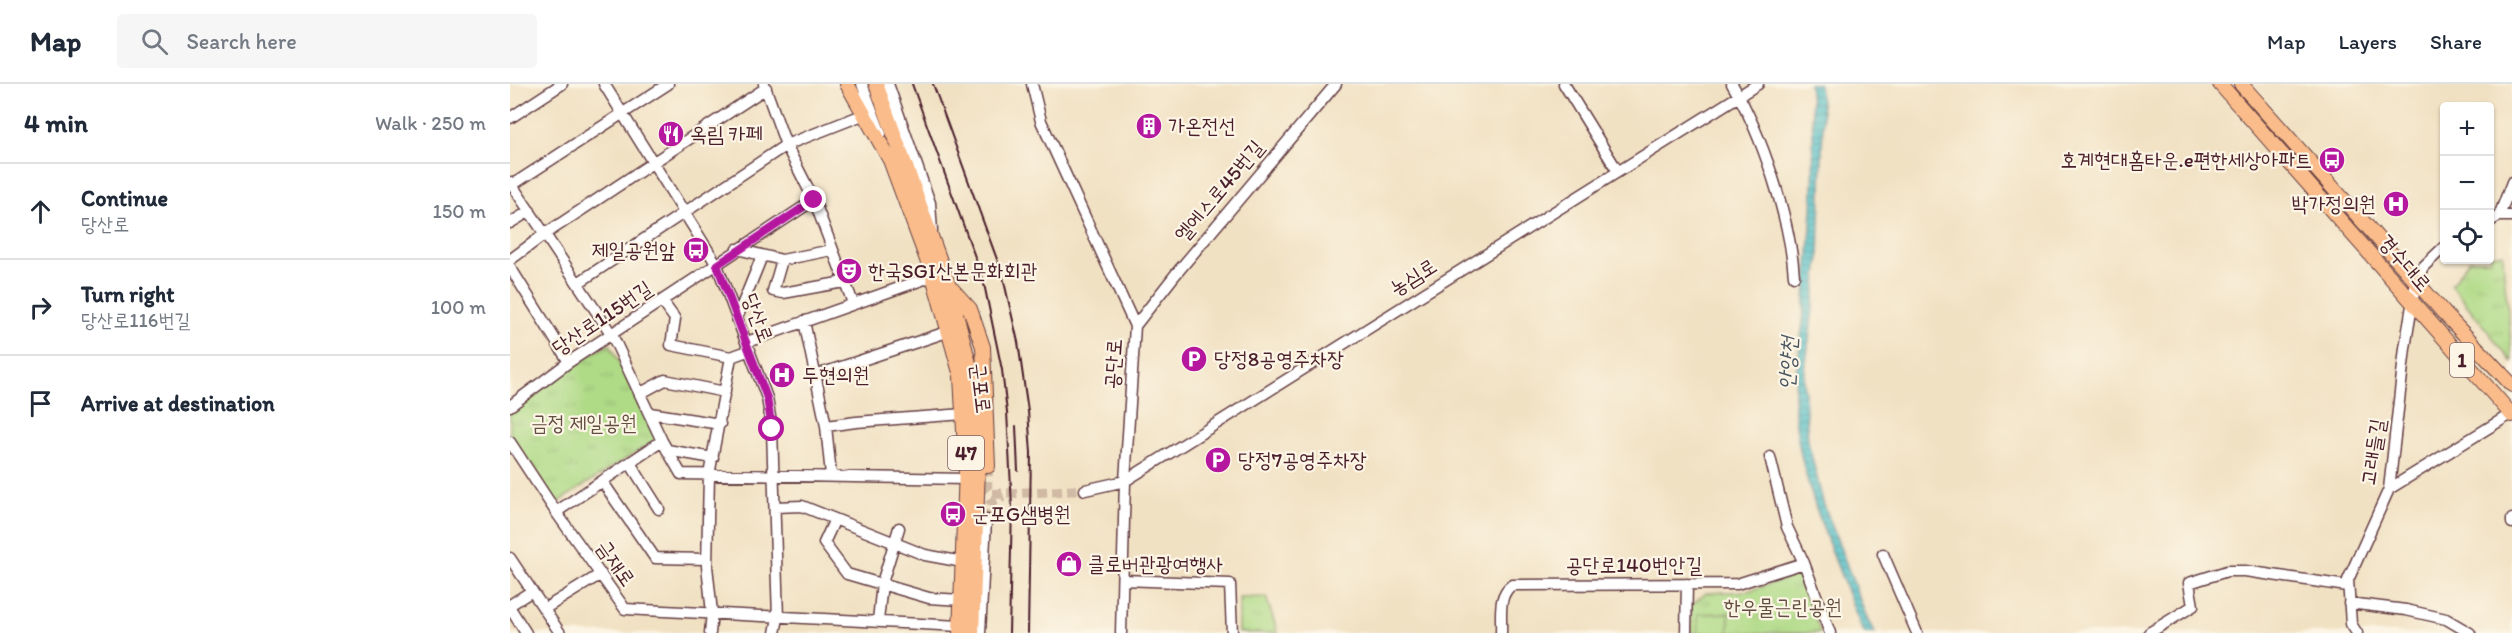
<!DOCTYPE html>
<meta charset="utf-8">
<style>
:root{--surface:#fff;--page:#f6f6f7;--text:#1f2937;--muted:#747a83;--line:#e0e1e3}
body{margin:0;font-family:Itim,"Poor Story",sans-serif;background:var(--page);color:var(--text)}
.controls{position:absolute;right:18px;top:18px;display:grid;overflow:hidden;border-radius:6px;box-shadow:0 2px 4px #0004}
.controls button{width:54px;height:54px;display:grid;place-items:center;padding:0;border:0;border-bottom:2px solid var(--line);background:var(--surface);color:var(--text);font:30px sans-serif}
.stop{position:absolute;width:18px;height:18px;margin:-14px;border:4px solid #b5179e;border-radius:50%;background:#fff}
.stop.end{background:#b5179e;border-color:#fff;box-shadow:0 2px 6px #0008}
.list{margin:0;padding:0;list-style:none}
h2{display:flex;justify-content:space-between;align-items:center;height:78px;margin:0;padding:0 24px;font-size:26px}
h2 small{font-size:20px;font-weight:400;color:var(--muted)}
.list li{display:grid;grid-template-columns:39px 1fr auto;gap:18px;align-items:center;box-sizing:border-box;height:96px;padding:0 24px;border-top:2px solid var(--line)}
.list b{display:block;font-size:22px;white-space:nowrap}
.list p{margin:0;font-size:20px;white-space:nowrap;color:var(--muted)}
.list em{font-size:20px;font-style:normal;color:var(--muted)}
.icon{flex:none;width:33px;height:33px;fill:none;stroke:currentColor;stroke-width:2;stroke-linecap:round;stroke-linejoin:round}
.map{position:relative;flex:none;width:2002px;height:549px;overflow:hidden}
header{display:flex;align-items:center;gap:36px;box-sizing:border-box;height:84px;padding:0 30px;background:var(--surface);border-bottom:2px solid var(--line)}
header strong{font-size:28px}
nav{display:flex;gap:33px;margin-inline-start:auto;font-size:21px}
.search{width:420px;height:54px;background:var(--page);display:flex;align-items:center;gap:15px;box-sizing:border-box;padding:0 21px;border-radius:6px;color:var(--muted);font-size:22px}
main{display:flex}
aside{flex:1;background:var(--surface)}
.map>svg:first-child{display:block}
</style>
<header>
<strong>Map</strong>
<div class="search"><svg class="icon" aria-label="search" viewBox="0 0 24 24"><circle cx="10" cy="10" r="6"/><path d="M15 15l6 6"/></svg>Search here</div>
<nav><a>Map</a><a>Layers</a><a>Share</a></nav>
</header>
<main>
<aside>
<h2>4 min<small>Walk · 250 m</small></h2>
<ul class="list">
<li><svg class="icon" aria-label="ahead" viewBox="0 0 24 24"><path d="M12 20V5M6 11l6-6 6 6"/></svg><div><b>Continue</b><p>당산로</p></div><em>150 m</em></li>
<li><svg class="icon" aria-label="right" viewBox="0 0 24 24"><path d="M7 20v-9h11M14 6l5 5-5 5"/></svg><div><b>Turn right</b><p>당산로116번길</p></div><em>100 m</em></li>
<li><svg class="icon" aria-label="arrive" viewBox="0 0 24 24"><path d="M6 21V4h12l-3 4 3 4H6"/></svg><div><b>Arrive at destination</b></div></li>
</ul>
</aside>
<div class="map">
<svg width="2002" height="549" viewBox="0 0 2002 549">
<defs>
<pattern id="park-tufts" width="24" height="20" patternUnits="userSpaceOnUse" patternTransform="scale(1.5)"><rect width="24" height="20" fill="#afda86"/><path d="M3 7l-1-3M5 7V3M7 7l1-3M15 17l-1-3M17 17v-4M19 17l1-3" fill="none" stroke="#98bb74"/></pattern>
<pattern id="water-rules" width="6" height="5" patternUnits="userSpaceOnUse" patternTransform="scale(1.5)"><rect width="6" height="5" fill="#4ebdc5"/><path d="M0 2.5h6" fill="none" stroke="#4399a0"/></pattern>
</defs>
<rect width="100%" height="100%" fill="#fcf5e5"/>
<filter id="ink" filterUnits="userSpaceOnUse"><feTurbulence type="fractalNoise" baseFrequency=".0167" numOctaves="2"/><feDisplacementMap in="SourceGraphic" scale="12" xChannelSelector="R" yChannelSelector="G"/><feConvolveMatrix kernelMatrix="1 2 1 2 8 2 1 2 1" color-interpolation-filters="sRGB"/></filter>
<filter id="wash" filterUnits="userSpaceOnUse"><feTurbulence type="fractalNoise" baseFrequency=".008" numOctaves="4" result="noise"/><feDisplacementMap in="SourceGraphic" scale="24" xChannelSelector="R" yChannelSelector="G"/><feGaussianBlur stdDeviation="1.35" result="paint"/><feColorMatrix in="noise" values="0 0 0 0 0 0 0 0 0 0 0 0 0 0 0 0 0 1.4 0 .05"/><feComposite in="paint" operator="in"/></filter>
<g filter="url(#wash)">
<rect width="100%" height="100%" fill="#f1e1c3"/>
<path fill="url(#park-tufts)" stroke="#7c7c58" stroke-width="1.5" d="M1993,169C1994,206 2001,242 2002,278L1941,201L1959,176H1980V171Z
M100,260L147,355L45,420L0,352V328L85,268Z
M1288,491L1311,549H1182L1181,522L1196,509L1238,507Z
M756,513L768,549H729V514Z"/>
<path fill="#afda86" stroke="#7c7c58" stroke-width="1.5" d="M1219,529V549H1189L1188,530Z"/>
<path fill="url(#water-rules)" stroke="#4c6e78" stroke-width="1.5" d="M1299,0H1309L1313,38L1309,176L1294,296L1298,357L1313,418L1358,537L1365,549H1355L1350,541C1327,478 1288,394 1285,328C1283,298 1290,266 1293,237C1300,161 1309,75 1299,0Z"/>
</g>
<g filter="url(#ink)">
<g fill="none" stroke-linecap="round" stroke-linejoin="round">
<path stroke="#d0baa5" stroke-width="10" stroke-dasharray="10 5" stroke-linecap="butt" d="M478,382L477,404L482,410L575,406
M476,436C476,421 480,417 494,413"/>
<defs>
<path id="minor" d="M94,0L207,181L257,314L262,345L268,534L265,549
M254,0L276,61L304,116L343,219
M352,0L371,50
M378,0L420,119L422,147
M522,0L531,37L625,242L615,397L611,549
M1054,0L1107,86
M1222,0C1252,50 1280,135 1284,192
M0,34L52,0
M0,98L102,251L152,357L171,390L456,395
M2,101L158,0
M1989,132L2002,98
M1980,137L1989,132H2002
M0,139L20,127
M227,165L272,176L322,166
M0,176L35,150L256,4
M272,176L263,207L273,209L334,198
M0,183L59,278
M68,199L276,61L355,30
M152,217L165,235L161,261L221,273
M227,234L252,172
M294,237L316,342L321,391
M625,242L665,191L826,0
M237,258L423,192
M304,292L440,247
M131,309L155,296L215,308
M0,322L59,278L304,116
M140,329L210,340
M316,342L346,338L454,330
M0,358L46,428L115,525L450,542
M157,366L203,374
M1260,373L1277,443L1294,479L1320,549
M120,379L149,425
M92,397L145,474L197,475
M1879,405L2001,330
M575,406L615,397L1248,0
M265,423L292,422L415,471L453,478
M46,428L152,357
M325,435L314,459L337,490L419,514L451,516
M2002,435V439
M1373,470L1407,549
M0,474L50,549
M613,496L720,500L722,549
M1839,519L1896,526L1936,535L1960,549
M0,521L22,507
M0,524L16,549
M34,525L91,490
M368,537L372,499L389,444
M200,549L202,529L197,482L199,391L221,273L240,266
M470,549L476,436
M991,549C992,532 987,512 1002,501L1227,500L1294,479
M1176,549L1177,500
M1639,549L1683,522L1679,499L1717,487H1735L1837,502
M1847,549L1841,540L1838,496L1879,405L1895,264L1906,197L1913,183L1934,163"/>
<path id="major" d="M337,0L380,76L423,192L451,292L456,384L450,549
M366,0L439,202L462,291L468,384L462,549
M1710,0L2002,331
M1731,0L1934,229L2002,301
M442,205L460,225L473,263L478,382"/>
</defs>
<use href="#minor" stroke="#633c42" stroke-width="13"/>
<use href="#major" stroke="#633c42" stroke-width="16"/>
<use href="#minor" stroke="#fff" stroke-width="10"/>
<use href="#major" stroke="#f9bc8a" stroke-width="14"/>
<path stroke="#4a1f2b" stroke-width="2" d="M402,0L473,195L492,286L497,328L502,423L499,549
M423,0L492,189L508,258L518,327L521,369L518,549
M506,342L508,387"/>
</g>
</g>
<g fill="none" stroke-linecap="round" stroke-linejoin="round" filter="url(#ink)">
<path stroke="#b5179e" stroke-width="8" d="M262,345L257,314L207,181L304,116"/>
</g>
<defs>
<symbol id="building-disc" viewBox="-11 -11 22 22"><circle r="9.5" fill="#b5179e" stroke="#fcf5e5"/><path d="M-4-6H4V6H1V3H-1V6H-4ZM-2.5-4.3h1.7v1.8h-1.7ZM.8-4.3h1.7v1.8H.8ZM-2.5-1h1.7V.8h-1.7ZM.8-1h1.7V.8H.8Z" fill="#fff"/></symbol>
<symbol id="restaurant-disc" viewBox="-11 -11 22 22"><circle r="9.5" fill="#b5179e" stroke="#fcf5e5"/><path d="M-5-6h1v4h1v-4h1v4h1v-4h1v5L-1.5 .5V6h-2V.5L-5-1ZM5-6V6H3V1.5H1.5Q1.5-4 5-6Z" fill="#fff"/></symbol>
<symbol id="bus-disc" viewBox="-11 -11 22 22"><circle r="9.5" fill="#b5179e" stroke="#fcf5e5"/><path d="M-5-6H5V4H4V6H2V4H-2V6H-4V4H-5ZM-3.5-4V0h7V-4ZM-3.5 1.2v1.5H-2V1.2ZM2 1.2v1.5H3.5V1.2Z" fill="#fff"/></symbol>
<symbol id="hospital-disc" viewBox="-11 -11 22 22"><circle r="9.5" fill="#b5179e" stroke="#fcf5e5"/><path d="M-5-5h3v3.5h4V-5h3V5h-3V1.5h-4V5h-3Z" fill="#fff"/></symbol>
<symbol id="theatre-disc" viewBox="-11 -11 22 22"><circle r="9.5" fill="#b5179e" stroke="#fcf5e5"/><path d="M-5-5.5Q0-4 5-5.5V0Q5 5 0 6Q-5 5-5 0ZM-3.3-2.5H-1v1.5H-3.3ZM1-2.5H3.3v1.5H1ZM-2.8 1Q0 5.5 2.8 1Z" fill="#fff"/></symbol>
<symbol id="parking-disc" viewBox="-11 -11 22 22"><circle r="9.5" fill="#b5179e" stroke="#fcf5e5"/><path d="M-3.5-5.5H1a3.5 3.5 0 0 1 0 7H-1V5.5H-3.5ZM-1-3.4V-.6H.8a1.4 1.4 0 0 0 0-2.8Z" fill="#fff"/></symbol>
<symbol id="shop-disc" viewBox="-11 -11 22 22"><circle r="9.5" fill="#b5179e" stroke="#fcf5e5"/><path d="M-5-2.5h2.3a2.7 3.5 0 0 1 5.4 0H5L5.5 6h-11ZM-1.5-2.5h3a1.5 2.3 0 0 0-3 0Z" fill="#fff"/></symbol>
</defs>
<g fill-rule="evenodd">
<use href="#building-disc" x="624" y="27" width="30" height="30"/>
<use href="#restaurant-disc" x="146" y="35" width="30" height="30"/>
<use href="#bus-disc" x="1807" y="61" width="30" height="30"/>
<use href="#hospital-disc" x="1871" y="105" width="30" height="30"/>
<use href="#bus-disc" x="171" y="151" width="30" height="30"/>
<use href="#theatre-disc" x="324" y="172" width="30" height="30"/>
<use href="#parking-disc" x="669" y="260" width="30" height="30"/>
<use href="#hospital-disc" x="257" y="276" width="30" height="30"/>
<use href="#parking-disc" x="693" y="361" width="30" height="30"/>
<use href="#bus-disc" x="428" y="415" width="30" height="30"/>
<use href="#shop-disc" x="544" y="465" width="30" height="30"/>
</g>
<g text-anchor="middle" stroke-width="4.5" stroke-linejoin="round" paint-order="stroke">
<g fill="#fcf5e5" stroke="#7f5f63" stroke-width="1.5">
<rect x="1940" y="259" width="24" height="34" rx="4.5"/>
<rect x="438" y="352" width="36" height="34" rx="4.5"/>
</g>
<g font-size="20" font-weight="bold" fill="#4a1f2b">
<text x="1952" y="283">1</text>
<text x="456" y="376">47</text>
</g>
<g font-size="21" fill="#4a1f2b" stroke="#fcf5e5" text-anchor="start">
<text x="658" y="49">가온전선</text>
<text x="180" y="57">옥림 카페</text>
<text x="1802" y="83" text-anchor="end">호계현대홈타운.e편한세상아파트</text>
<text x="1866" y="127" text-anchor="end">박가정의원</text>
<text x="166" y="173" text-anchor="end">제일공원앞</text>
<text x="358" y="194">한국SGI산본문화회관</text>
<text x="704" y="282">당정8공영주차장</text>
<text x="292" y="298">두현의원</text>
<text x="728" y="383">당정7공영주차장</text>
<text x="462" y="437">군포G샘병원</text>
<text x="578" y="487">클로버관광여행사</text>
</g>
<g font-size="21" fill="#4a1f2b" stroke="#fcf5e5">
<text transform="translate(709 107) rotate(-50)" y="7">엘에스로45번길</text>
<text transform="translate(1895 179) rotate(49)" y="7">경수대로</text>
<text transform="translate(903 193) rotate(-32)" y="7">농심로</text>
<text transform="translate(92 234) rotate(-34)" y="7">당산로115번길</text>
<text transform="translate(248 234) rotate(69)" y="7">당산로</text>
<text transform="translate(603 280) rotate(-86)" y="7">공단로</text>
<text transform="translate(471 304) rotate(83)" y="7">군포로</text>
<text transform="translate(1863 368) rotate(-81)" y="7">고래들길</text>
<text transform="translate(106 479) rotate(55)" y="7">금재로</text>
<text x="1124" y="488">공단로140번안길</text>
</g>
<g font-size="21" fill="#634e42" stroke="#fcf5e5">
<text x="74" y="346">금정 제일공원</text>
<text x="1273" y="530">한우물근린공원</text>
</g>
<g font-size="22" font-style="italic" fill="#4b5661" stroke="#fcf5e5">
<text transform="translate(1277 279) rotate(-87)" y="8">안양천</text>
</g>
</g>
</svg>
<div class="controls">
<button>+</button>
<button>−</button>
<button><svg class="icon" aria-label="locate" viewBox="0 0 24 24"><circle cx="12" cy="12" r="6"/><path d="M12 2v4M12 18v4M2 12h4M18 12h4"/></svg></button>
</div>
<div class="stop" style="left:262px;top:345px"></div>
<div class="stop end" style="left:304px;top:116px"></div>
</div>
</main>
